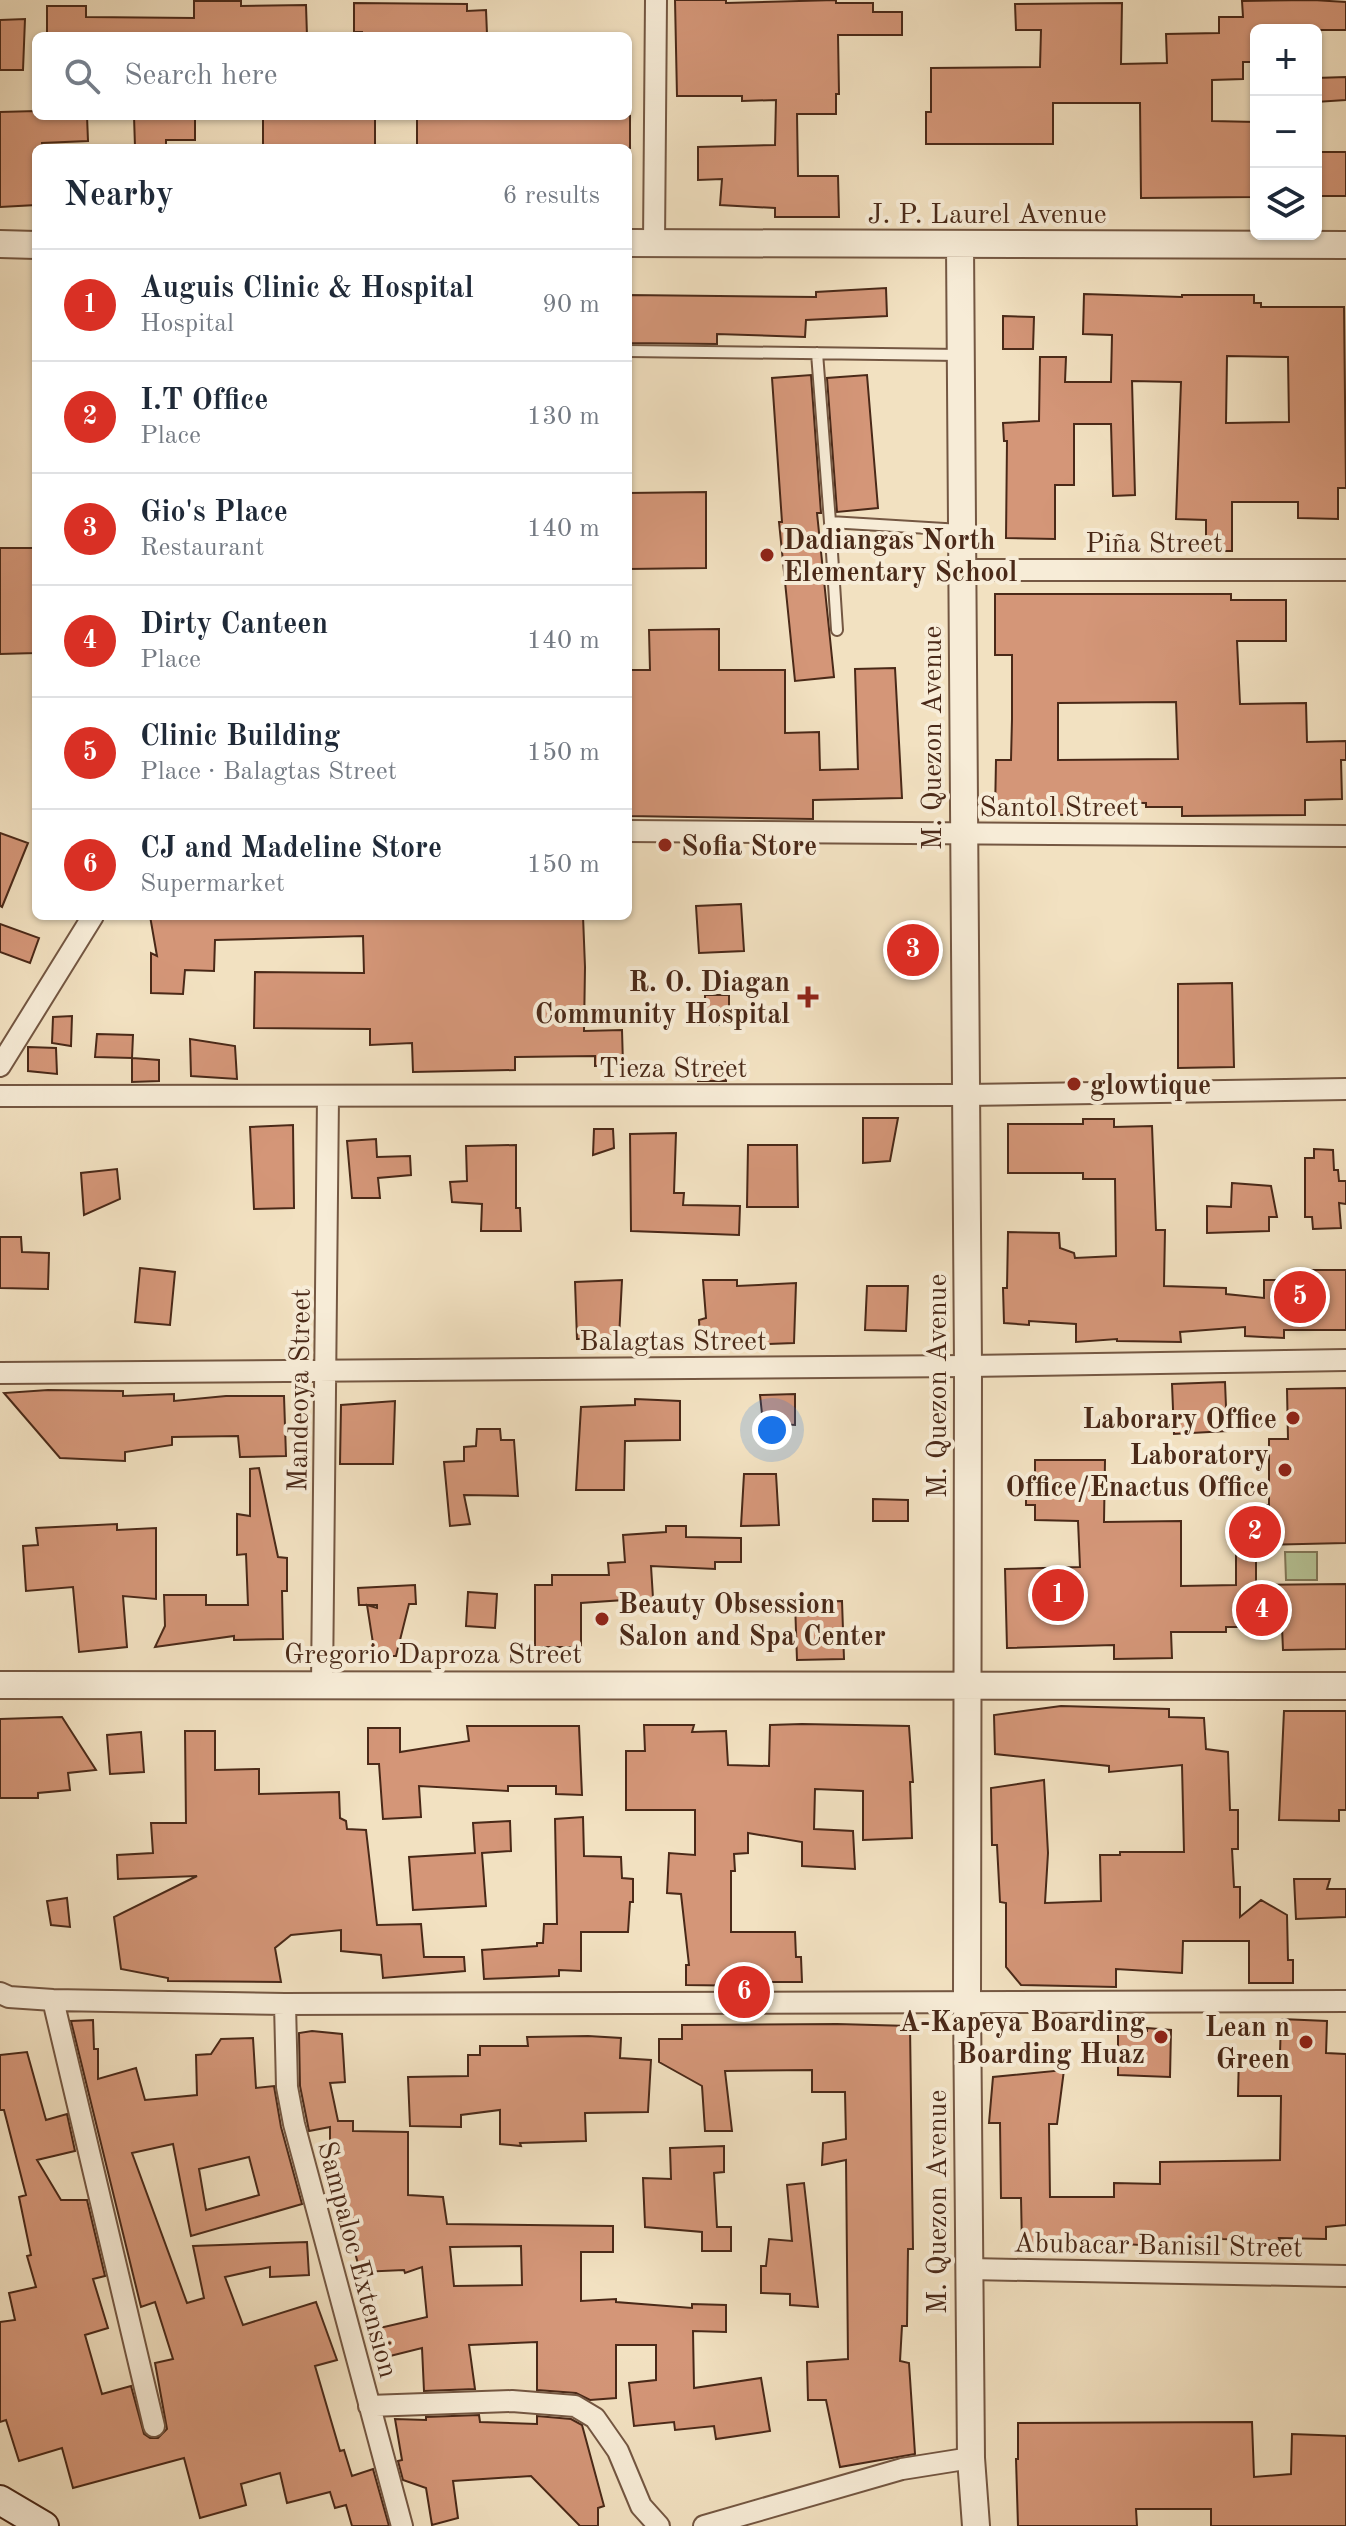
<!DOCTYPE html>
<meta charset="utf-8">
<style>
:root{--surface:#fff;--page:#f6f6f7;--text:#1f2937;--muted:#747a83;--line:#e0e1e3;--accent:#d93025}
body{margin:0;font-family:"Old Standard TT",serif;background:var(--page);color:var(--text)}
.controls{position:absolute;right:24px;top:24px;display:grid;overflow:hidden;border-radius:12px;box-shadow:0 2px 6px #0004}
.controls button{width:72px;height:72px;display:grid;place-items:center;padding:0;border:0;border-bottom:2px solid var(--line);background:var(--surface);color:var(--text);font:40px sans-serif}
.you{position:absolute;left:772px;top:1430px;width:28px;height:28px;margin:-20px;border:6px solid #fff;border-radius:50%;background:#1a73e8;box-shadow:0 0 0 12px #1a73e833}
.badge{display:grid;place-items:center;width:52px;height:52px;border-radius:50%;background:var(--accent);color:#fff;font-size:26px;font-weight:700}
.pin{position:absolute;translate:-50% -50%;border:4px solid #fff;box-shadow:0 2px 8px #0006}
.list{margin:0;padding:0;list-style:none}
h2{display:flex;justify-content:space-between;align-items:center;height:104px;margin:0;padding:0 32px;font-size:34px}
h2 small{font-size:26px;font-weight:400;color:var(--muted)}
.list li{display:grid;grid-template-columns:52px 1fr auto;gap:24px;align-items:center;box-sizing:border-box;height:112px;padding:0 32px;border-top:2px solid var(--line)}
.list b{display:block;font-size:30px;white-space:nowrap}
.list p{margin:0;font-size:26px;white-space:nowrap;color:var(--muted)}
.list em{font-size:26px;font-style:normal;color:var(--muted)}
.icon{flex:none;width:44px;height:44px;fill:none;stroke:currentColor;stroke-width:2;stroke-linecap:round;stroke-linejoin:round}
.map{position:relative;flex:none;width:1346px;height:2526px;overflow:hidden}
.search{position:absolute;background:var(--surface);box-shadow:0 2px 6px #0004;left:32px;top:32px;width:600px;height:88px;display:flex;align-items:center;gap:20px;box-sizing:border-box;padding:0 28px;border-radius:12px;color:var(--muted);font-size:30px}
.panel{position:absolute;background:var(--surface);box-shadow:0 2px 6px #0004;left:32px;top:144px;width:600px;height:776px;border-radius:12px}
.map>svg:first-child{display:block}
</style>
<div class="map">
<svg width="1346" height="2526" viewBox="0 0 1346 2526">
<rect width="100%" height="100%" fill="#f2e1c1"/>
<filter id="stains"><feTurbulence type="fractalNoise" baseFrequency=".0025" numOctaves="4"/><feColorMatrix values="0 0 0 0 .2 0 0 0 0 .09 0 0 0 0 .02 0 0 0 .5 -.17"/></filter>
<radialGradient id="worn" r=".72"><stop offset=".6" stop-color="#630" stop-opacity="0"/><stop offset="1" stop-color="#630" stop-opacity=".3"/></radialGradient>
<path fill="#b6c496" stroke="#807657" stroke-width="2" d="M1285,1552H1317V1580H1286Z"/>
<path fill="#d49678" stroke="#4a2918" stroke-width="2" fill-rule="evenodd" d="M675,0H726V3L836,0V3H873V12H902V35H838L839,94H836V114H797L798,176H838L839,217H775V208L720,205L722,179L698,180V147L775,145L776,100L742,101V96H677Z
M1313,0L1346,2V30H1256V62H1243V79L1212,80V121L1256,122V197L1141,198L1140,103H1053V144H926V112H931V68L1040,67L1041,30H1016L1015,4L1122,3L1121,64L1167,63L1166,34L1219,33V17H1243L1242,1Z
M194,1H241V6L306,5L307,36H47V6H86V17L194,18Z
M354,3L467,4V11L486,10L487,34L362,36V32H354Z
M25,19L23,70H0V20Z
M1346,77V100L1316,102V78Z
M36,111V116H87L88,141L42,143V148H36V205L0,207V112Z
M134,116H195V140H166V146L135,147Z
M263,116H375V148H263Z
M417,116L538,119V116H630V148H417Z
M1316,152H1346V196H1316Z
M886,288L887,316L806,320L805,337L717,334V344L628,343V295L816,297V292Z
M1084,294L1182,297V295H1254V303H1261V307H1344L1346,488H1338V519L1298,518V502H1232V551H1206V520L1176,519L1181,382L1132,381L1135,495L1113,496L1111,424H1074V485H1055V539L1006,538L1007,441H1004L1003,423L1039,421L1040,357H1066L1065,382H1111L1112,335L1083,334ZM1227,356L1288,357L1289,422L1226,423Z
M1003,316L1034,317L1033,349H1003Z
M811,375L821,513H817L834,677L795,681L779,522H782L772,378Z
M867,375L878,508L837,512L827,378Z
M706,492V568L628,569V493Z
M0,548H36V653L0,654Z
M995,594H1231V600H1286V641H1237L1240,704L1306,703L1307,742L1346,741V760H1341L1342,799L1305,800V815L1182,816V807H1146V803L1072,802V815L995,814L996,760H1011L1012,719V655H995ZM1176,702L1178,759L1058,760V703Z
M719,629V670H785V733L819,732L820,770L858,769L855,669L895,668L902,798L813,800V819L628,816V670H650L649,630Z
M0,833L28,843L2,907L0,906Z
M741,904L744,951L699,953L696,906Z
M150,916L189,918V916H583L585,967L584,1031L622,1030L623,1065L595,1066V1056L515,1057V1070L413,1072L412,1043L370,1045V1029L254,1028L255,972L364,973L363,936L215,940L214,971L185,970L183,994L151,993V953L157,956Z
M0,924L39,938L30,963L0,952Z
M1232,983L1234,1067L1178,1068V984Z
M705,995H729V1025H705Z
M72,1016L71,1046L52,1043L53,1017Z
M97,1034L133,1035L132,1058L95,1057Z
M190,1039L235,1046L237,1079L191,1076Z
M28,1047L56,1048L57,1074L28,1071Z
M132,1058L159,1060V1081L132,1082Z
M725,1062L726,1081H698L697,1063Z
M863,1118H898L890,1161L863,1163Z
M1083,1119H1114V1127L1152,1126L1156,1230H1165L1164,1286L1226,1288V1294L1264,1298V1280H1288L1292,1298L1305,1297V1270H1346V1330H1284V1338L1245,1336V1327L1180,1332L1181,1342L1117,1341V1339L1076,1342V1324L1029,1321V1325L1004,1323L1003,1288H1007L1008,1232L1059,1233L1060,1248L1074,1253L1075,1258L1116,1256L1115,1179H1083V1173H1008V1124H1083Z
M293,1125L294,1208L254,1209L250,1127Z
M594,1129H613L614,1148L593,1155Z
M676,1133L674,1193H684L683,1205L740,1206L739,1235L631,1231L630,1134Z
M376,1139L377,1157L410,1156L411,1175L378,1178L380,1198H352L347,1141Z
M516,1145V1208H520L521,1231H481L482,1204L452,1202L450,1182L467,1181L466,1146Z
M748,1145H797L798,1207H747Z
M1314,1149L1333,1150L1334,1170H1338L1339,1181H1346V1204L1339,1203L1341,1228L1313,1229L1312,1217H1305V1158H1314Z
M117,1169L120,1199L84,1215L81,1173Z
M1232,1183L1271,1186L1277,1217H1269V1231L1207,1233V1206L1231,1207Z
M0,1237H21L22,1252L49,1253L48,1289L0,1288Z
M140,1268L175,1272L170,1325L135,1322Z
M622,1280L619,1338L577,1339L575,1282Z
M703,1280H737V1286L796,1283L794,1343L742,1345V1338L700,1340L699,1320L706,1318Z
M867,1286H908L906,1331L865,1330Z
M1225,1382L1227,1431L1174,1434L1172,1384Z
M1346,1388V1543L1256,1545V1585L1346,1584V1649L1283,1650L1282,1627H1226V1632H1171L1172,1658L1114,1659V1645L1007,1648L1005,1569L1080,1567L1078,1521L1035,1520V1505H1026V1482H1035V1460H1105L1104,1522L1181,1521V1586L1236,1585V1521H1249L1250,1505H1269V1439H1288L1287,1389Z
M48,1390L123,1391V1396L174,1394V1401L226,1396H284L286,1456L240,1457L238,1436L172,1437V1445L125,1452V1461L60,1458L4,1393Z
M795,1394V1425L763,1423L760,1395Z
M635,1399L680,1401V1440L625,1441L624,1490H576L581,1407L635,1405Z
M395,1401L393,1464H340L341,1405Z
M477,1429H500L501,1440H514L518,1496L464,1495L470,1524L450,1526L444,1462L464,1461V1447L476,1446Z
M259,1468L278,1557L287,1558V1591H282L283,1639L234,1640V1636L155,1647L165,1626L164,1595H206V1605H248L246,1554L237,1555V1514L250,1516V1469Z
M744,1474H776L779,1525L741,1526Z
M873,1499L908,1500V1521H873Z
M117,1524V1530L156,1528V1599L123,1596L127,1647L79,1652L73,1587L26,1591L23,1546L38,1545L36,1528Z
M666,1526H686V1537L741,1538V1562H715V1569L651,1566L653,1598L581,1603V1647H535V1585H552V1575H609L608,1563L625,1562L623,1535L666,1532Z
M415,1585L416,1604H409L396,1656H375L367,1605L377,1608V1605H359L358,1588Z
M468,1592L497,1594L495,1628L466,1626Z
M842,1601L844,1659L797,1660L795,1602Z
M1061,1706L1169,1709V1717L1204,1718L1206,1749L1228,1752L1230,1810H1238V1849H1232L1234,1887H1240V1917L1261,1900L1287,1915L1288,1960H1293V1983H1249V1941H1183L1182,1973L1116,1969V1987L1021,1985L1006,1967V1903L1000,1902L997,1845H992L991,1788L1044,1780L1048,1853L1045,1903L1101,1901L1100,1855H1120V1852H1184L1182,1765L1109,1772V1766L995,1754L994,1715Z
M1284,1711H1346V1810H1339V1821L1279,1820Z
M62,1717L96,1770L68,1773L70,1790L38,1793V1798H0V1719Z
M802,1724L909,1726L913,1782H910L912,1838L863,1840V1791L815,1789L814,1829L853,1831L855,1869L802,1866V1842L748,1833V1853L734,1854L735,1871H731V1932H795L796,1957H801L802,1982H756L757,1986L686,1985V1965H689L681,1894L667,1893L669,1853L695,1855V1810H626V1751H645L644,1725H694L692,1732L726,1731L728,1765L769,1766L770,1725Z
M467,1726H579L582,1795L556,1794V1786H508V1791L419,1786L421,1817L383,1819L379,1764H368V1728H400V1752L469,1741Z
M185,1731H215V1770L259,1769V1794L339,1792L340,1818L346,1821L347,1829L366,1830L377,1925L421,1924L424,1957H464L465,1971L383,1978L381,1955L341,1951V1930L291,1935L275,1948L281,1982L168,1981V1978L121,1969L114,1917L197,1876L118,1879L117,1855L153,1853L151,1823H186Z
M141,1732L144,1772L110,1774L107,1735Z
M583,1817L584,1856L621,1857L622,1878L633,1879V1902H630L628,1932H581V1971L559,1970V1976L484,1979L482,1950L537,1946V1943H543L544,1924H557L555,1819Z
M510,1821L511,1851L482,1853L486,1906L413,1910L409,1857L475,1853L473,1823Z
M1294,1879H1330L1327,1889H1346V1917L1296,1919Z
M67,1898L70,1927L51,1925L47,1901Z
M1281,2019L1327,2021L1326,2053L1346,2054V2225L1326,2227V2239L1279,2238L1280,2241L1222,2239L1221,2237L1158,2242V2246L1089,2242V2247H1022L1021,2198H1001L1000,2123H989L993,2077L1064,2070L1057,2124H1049L1050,2197H1114V2183L1160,2184V2162L1280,2160L1281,2096H1238L1239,2054H1280Z
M93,2020L94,2049H98V2079L136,2068L145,2100L197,2095L196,2055L211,2054L221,2039L253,2038L256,2088L274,2086L281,2127L302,2204L191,2236L173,2144L132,2153L187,2303L204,2298L193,2246L307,2242L309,2275L270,2277V2267L225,2277L243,2325L316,2302L337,2360L315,2366L340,2451L344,2450L352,2476L373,2469L389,2526H352L346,2505L335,2508L330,2492L287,2503L280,2473L241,2484L246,2505L200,2518L184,2458L73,2488L62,2448L19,2461L6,2420L0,2422V2322L15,2320L9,2293L36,2287L27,2256L31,2255L19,2197L26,2195L4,2110H0V2055L27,2052L46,2120L67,2114L75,2151L37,2160L61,2200H87L105,2276L93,2279L108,2328L85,2335L102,2394L131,2386L144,2434L150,2438H158L167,2429L155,2363L173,2359L155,2302L141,2307L71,2021ZM249,2157L259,2195L206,2210L199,2169Z
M837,2024L910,2026L913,2249H908L907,2326H902L900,2361L909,2363L915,2454L840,2467L826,2400H808L807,2362L848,2359L846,2160L822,2165L823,2143L846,2139L845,2092H812V2070L725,2071L732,2131H705L702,2086L659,2062V2039H682V2025Z
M1147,2028L1171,2030L1170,2077L1118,2075V2032L1147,2031Z
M312,2031L342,2034L345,2082L330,2083L338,2121H353V2131L408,2132V2195L443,2197L447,2224L613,2226V2252H581V2301L616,2299V2302L692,2308V2304L726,2305V2332L693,2331L694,2388L761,2378L770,2431L716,2439L714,2426L675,2430L674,2422L634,2426L629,2383L656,2380V2345H616V2398L590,2400L576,2393L537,2390V2342L469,2345L475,2389L424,2391L422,2348L378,2359L371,2330L427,2317L422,2267L405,2273L404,2270L360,2272L330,2154V2127L309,2131L300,2086L299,2033ZM521,2246L522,2285L454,2286L450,2247Z
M588,2036L621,2038L620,2058L651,2060L648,2112L585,2113L586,2141L520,2143L521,2146L500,2144V2110L461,2115V2127L410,2126L408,2077L468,2076V2055H480V2046H528L527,2037Z
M724,2146V2172L714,2173L717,2227H731V2251H702V2232L645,2227L643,2178L671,2179L670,2148Z
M804,2183L818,2307L790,2305V2294L761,2293V2266H766L769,2239L792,2241L787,2185Z
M479,2415L480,2422L537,2424V2416L571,2419L582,2425L604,2506L598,2508V2526H580L531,2476L453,2481L458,2518L432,2525L426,2488L403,2480L398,2461L402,2460L395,2419L426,2420V2417Z
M1252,2422L1254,2477L1291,2474L1292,2434L1346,2436V2526H1211V2509H1136L1137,2526H1018L1016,2459H1018V2423Z"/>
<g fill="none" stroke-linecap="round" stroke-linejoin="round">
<defs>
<path id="service" d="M628,351L960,355
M817,353L830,522L961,530
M830,522L837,630"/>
<path id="minor" d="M654,243L656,0
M963,570H1346
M628,831L1346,836
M0,1066L93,916
M0,1096L966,1095L1346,1089
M0,1373L968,1366L1346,1360
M322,1685L328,1096
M0,1993L9,1997L53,2000L285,2004L1346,2001
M53,2000L154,2426
M285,2004L287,2087L294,2124L402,2526
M969,2269L1346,2276
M369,2406L512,2401L575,2406L595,2418L618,2451L641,2506L659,2526
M704,2526L902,2469L971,2458"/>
<path id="tertiary" d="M628,243L1346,245
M0,244L36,245
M960,245L968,1366L967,2001L971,2458L976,2526
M0,1685L1346,1686"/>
<path id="secondary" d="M0,2500L44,2526"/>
</defs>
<use href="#service" stroke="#745742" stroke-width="14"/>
<use href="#minor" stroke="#745742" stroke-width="24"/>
<use href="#tertiary" stroke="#745742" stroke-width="30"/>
<use href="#secondary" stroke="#4a2918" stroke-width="32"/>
<use href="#service" stroke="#f7ecd7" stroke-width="10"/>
<use href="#minor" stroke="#f7ecd7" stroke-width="20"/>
<use href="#tertiary" stroke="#f7ecd7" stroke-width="26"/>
<use href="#secondary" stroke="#f7ecd7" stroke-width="28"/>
</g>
<g fill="#8f2418" stroke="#f7ecd7" stroke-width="3">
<circle cx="767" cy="555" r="8"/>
<circle cx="665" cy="845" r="8"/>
<path d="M804 985h8v8h8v8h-8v8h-8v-8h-8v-8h8z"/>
<circle cx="1074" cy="1084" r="8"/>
<circle cx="1293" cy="1418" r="8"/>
<circle cx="1285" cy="1470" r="8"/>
<circle cx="602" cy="1619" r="8"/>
<circle cx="1161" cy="2037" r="8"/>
<circle cx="1306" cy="2042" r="8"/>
</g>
<g text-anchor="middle" stroke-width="8" stroke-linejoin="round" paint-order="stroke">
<g font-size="28" fill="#4a2918" stroke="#f7ecd7">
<text x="987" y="223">J. P. Laurel Avenue</text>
<text x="1154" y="552">Piña Street</text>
<text transform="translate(931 738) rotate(-90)" y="10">M. Quezon Avenue</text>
<text x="1059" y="816">Santol Street</text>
<text x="673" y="1077">Tieza Street</text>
<text x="673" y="1350">Balagtas Street</text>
<text transform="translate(936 1386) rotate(-90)" y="10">M. Quezon Avenue</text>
<text transform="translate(298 1390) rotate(-89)" y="10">Mandeoya Street</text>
<text x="433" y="1663">Gregorio Daproza Street</text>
<text transform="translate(936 2202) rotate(-90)" y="10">M. Quezon Avenue</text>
<text transform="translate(1158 2244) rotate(1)" y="10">Abubacar Banisil Street</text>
<text transform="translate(359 2259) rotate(75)" y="10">Sampaloc Extension</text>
</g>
<g font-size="28" font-weight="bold" fill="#4a2918" stroke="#f7ecd7" text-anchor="end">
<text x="783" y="549" text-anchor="start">Dadiangas North<tspan x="783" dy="32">Elementary School</tspan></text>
<text x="681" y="855" text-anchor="start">Sofia Store</text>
<text x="790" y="991">R. O. Diagan<tspan x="790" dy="32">Community Hospital</tspan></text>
<text x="1090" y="1094" text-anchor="start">glowtique</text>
<text x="1277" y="1428">Laborary Office</text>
<text x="1269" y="1464">Laboratory<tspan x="1269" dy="32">Office/Enactus Office</tspan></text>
<text x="618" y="1613" text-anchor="start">Beauty Obsession<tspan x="618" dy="32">Salon and Spa Center</tspan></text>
<text x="1145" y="2031">A-Kapeya Boarding<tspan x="1145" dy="32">Boarding Huaz</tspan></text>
<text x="1290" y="2036">Lean n<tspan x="1290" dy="32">Green</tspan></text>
</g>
</g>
<rect width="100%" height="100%" filter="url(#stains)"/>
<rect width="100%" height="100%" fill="url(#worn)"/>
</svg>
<div class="controls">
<button>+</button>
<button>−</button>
<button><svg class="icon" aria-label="layers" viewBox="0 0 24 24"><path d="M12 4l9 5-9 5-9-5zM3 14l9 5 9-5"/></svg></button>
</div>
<div class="you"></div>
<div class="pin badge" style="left:1058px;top:1595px">1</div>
<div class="pin badge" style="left:1255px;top:1532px">2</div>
<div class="pin badge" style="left:913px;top:950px">3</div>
<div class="pin badge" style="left:1262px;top:1610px">4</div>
<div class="pin badge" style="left:1300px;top:1297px">5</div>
<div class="pin badge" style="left:744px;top:1992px">6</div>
<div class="search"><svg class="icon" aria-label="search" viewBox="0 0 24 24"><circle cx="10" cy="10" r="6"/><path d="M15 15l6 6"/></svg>Search here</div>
<section class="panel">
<h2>Nearby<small>6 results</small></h2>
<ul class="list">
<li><span class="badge">1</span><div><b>Auguis Clinic &amp; Hospital</b><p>Hospital</p></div><em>90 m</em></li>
<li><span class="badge">2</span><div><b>I.T Office</b><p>Place</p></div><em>130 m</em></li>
<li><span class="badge">3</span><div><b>Gio's Place</b><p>Restaurant</p></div><em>140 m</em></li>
<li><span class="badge">4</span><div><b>Dirty Canteen</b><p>Place</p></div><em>140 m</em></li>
<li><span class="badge">5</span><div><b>Clinic Building</b><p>Place · Balagtas Street</p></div><em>150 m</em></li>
<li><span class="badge">6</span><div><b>CJ and Madeline Store</b><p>Supermarket</p></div><em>150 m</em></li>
</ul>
</section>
</div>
